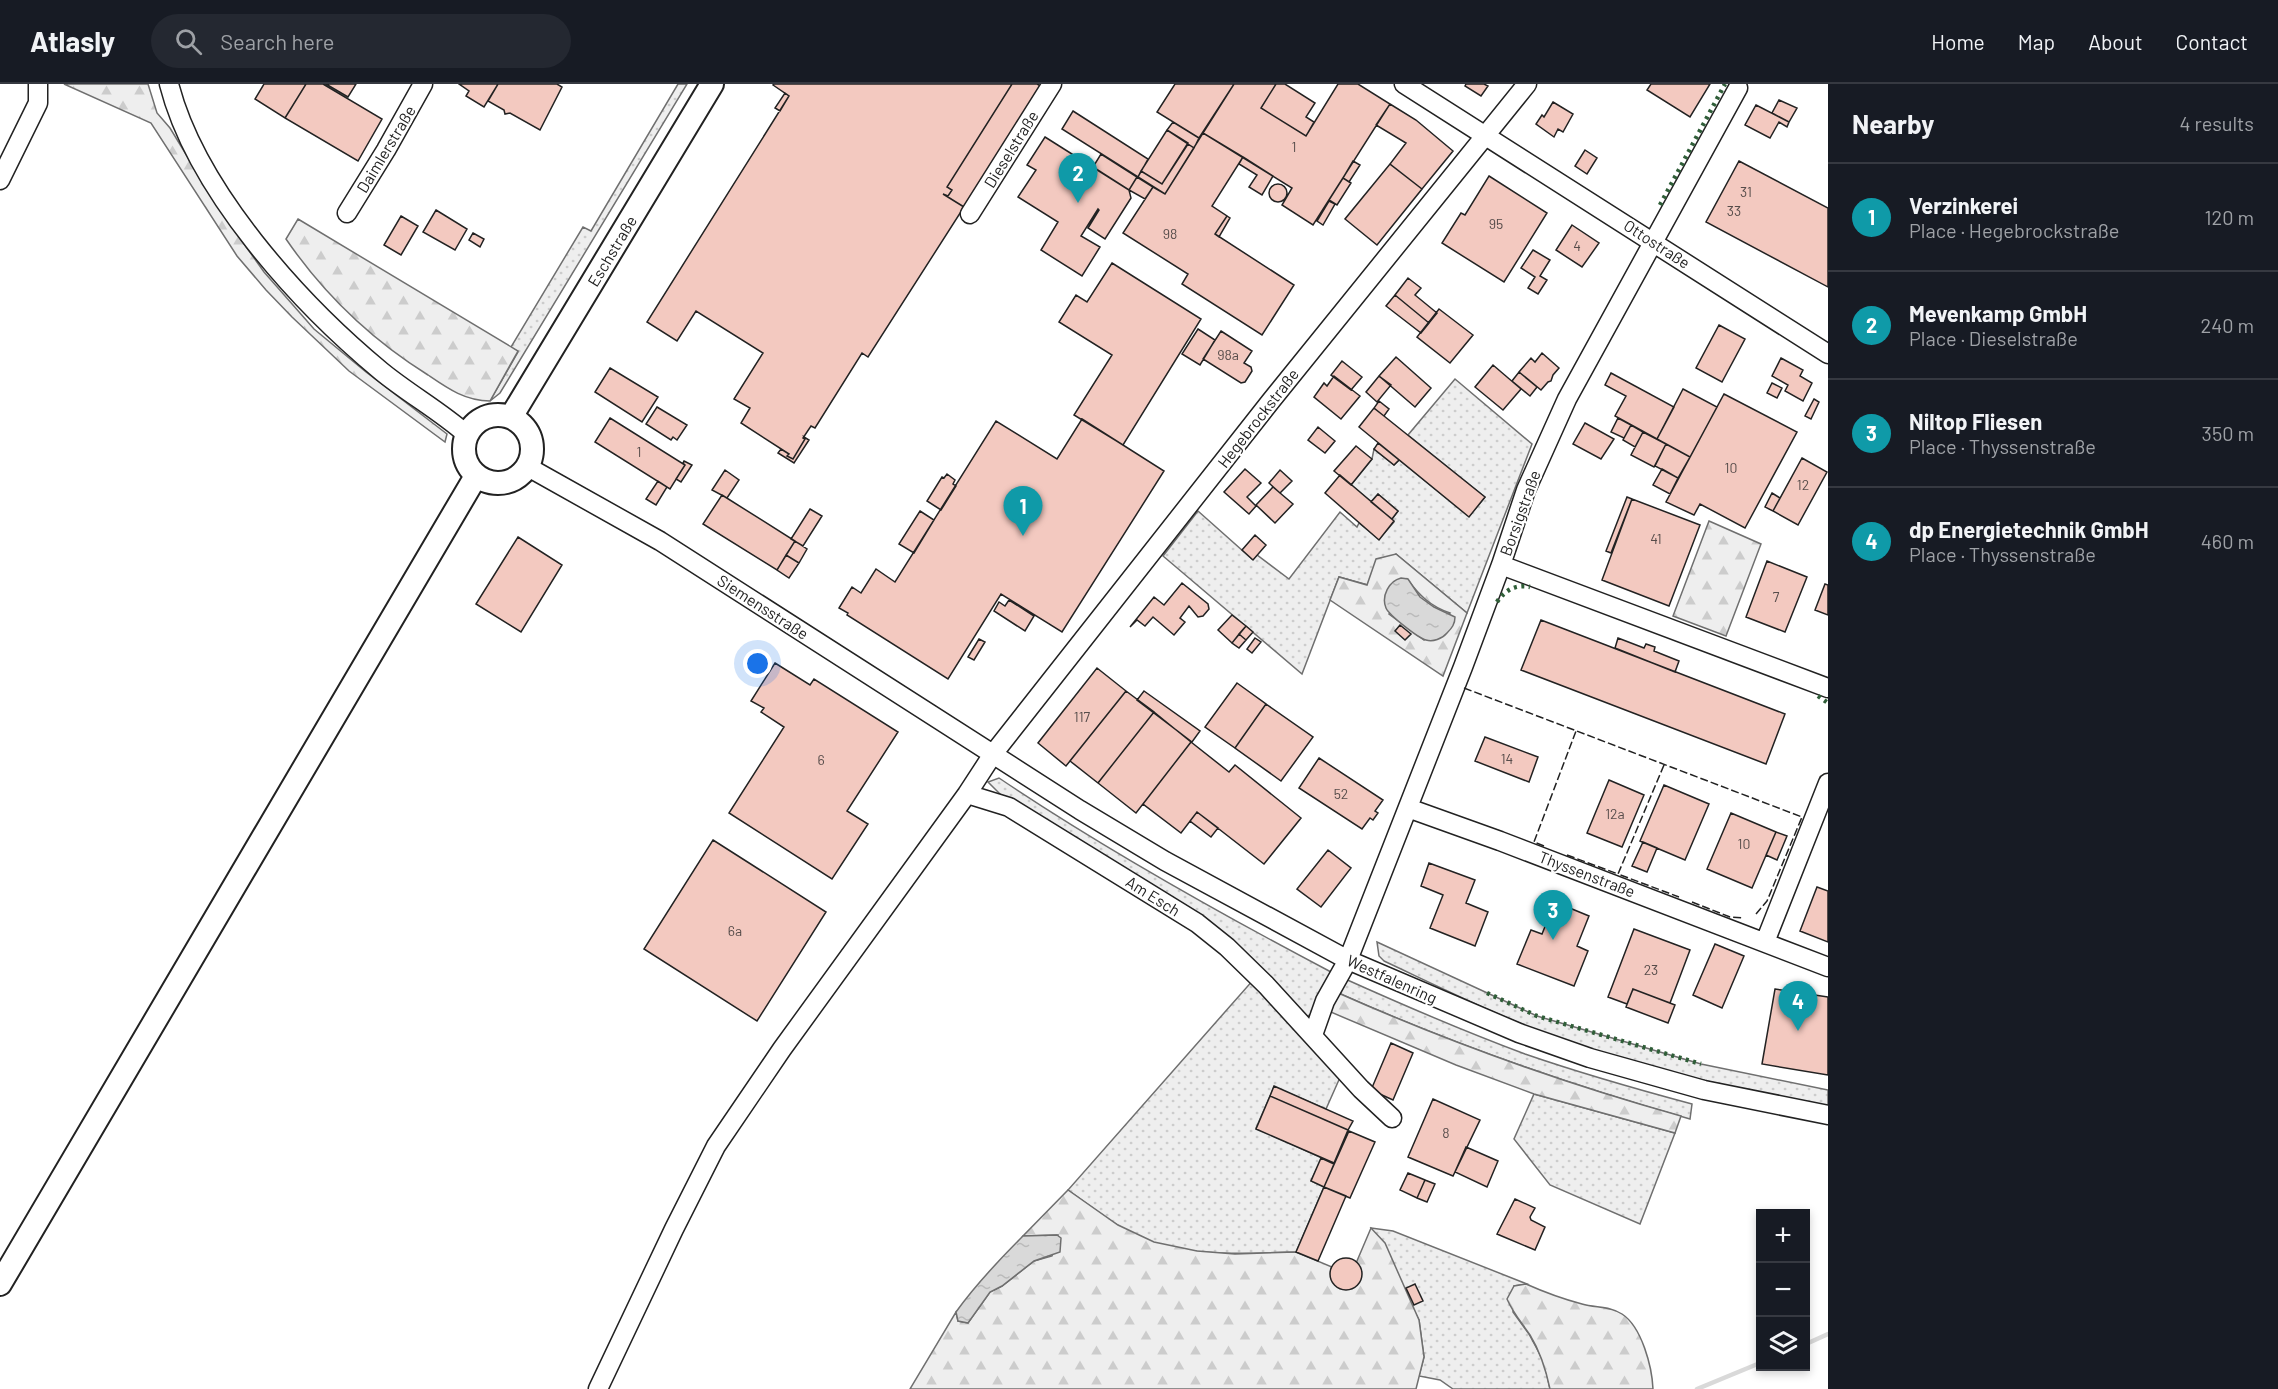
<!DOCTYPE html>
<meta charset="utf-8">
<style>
:root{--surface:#171b24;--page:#242831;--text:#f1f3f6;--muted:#9ea1a6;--line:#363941;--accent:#b45309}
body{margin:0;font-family:Barlow,sans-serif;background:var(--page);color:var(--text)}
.controls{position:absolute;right:18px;bottom:18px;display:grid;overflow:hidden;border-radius:0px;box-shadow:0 3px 9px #0003}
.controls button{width:54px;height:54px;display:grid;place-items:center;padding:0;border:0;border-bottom:2px solid var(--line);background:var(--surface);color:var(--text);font:30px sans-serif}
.you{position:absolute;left:758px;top:580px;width:21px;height:21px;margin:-15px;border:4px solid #fff;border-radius:50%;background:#1a73e8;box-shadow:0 0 0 9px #1a73e833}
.badge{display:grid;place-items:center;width:39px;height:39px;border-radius:50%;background:var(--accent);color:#fff;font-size:20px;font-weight:700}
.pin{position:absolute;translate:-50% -50px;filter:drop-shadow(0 2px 3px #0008)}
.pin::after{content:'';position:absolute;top:32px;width:21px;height:18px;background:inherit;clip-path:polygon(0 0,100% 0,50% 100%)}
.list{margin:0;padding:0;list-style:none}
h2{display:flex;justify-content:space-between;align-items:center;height:78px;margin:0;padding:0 24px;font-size:26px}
h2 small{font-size:20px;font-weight:400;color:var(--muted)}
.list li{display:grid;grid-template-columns:39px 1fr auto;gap:18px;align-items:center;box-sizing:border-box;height:108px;padding:0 24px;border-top:2px solid var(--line)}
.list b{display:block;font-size:22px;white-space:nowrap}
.list p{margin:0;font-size:20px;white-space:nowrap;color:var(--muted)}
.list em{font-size:20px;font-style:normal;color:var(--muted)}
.icon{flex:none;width:33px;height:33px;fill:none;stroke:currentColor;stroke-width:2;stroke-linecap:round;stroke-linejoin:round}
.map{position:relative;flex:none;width:1828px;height:1305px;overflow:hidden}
header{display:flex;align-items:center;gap:36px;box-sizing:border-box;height:84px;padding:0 30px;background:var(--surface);border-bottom:2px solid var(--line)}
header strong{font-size:28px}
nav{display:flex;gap:33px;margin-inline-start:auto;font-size:21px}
.search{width:420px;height:54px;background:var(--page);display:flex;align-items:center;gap:15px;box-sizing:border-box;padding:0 21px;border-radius:33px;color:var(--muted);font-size:22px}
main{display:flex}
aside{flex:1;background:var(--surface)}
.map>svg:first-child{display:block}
</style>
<header>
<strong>Atlasly</strong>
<div class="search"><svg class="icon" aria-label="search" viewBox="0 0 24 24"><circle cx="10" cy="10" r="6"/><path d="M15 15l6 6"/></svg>Search here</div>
<nav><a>Home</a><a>Map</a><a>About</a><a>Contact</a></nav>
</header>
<main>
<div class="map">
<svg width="1828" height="1305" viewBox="0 0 1828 1305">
<defs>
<pattern id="grass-dots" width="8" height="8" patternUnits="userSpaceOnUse" patternTransform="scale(1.5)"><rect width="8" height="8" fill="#eee"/><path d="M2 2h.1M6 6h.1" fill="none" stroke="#ccc" stroke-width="1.8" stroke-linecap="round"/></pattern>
<pattern id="forest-firs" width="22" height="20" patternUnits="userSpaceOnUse" patternTransform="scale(1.5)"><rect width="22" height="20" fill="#eee"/><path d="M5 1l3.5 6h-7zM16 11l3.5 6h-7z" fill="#ccc"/></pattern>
<pattern id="water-ripples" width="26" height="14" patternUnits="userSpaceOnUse" patternTransform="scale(1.5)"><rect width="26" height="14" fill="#d9d9d9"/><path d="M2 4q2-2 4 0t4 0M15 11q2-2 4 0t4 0" fill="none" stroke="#bababa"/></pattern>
</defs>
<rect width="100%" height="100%" fill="#fff"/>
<path fill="url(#grass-dots)" stroke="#6f6f6f" stroke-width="1.5" d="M678,0H687L500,309L490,317L518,268L511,263L583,143L591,147Z
M1455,295L1532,360L1467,529L1396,470L1368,501L1339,493L1302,590L1163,472L1198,427L1252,475L1257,471L1289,495L1340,428L1357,443L1359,439L1379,455L1394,438L1392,435L1398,427L1378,410L1371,418L1351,401L1372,375L1374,365L1394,381L1399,376L1469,432L1485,413L1408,351Z
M999,694C1106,766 1217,828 1331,888L1327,904L1314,929L1301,935L1199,834L1001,711L988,698Z
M1377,858L1537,932L1701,980L1828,1006V1023C1744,1007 1661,988 1580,962C1512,939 1448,907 1384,877L1379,872Z
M1343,894C1403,921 1463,947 1525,970C1580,989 1636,1005 1692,1020L1690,1035C1569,1001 1451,959 1336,908Z
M1254,895L1342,989L1326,1025L1274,1003L1256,1044L1322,1074L1311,1097L1324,1103L1296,1168C1249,1169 1200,1173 1154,1159C1123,1149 1095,1125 1068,1106Z
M1534,1010L1675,1049L1640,1140L1550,1101L1514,1055Z
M1371,1144L1393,1147L1527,1200L1514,1202L1513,1228L1529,1250L1544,1278L1550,1305H1453L1440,1296L1419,1292L1424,1273L1419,1236Z"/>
<path fill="url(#forest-firs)" stroke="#6f6f6f" stroke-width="1.5" fill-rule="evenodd" d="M64,0H148L157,29L170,44L218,123L264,188L314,245L366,288L447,350L445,358L349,287L292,233L266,206L237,172L151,39Z
M298,135L518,267L490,317C465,317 447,304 428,291C372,256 323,209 286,155Z
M1709,437L1761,460L1726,552L1673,532Z
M1396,470L1467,529L1443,592L1330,516L1339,493L1367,501L1376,475ZM1407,495C1420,512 1430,522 1450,529L1424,556L1389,530Z
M1336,908C1448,958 1563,999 1681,1032L1675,1049L1534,1010L1456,981L1326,926Z
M1068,1106L1118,1141L1154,1158L1197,1167L1235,1170L1296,1168L1351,1191L1371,1144L1385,1159L1419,1236L1424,1273L1416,1305H910L956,1228L958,1237L968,1239L990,1208L1002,1202L1034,1177L1052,1172L1058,1151L1023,1152Z
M1526,1200C1544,1208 1563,1215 1582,1220C1596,1224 1610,1222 1622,1230C1642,1243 1652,1283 1653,1305H1550C1546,1286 1541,1269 1530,1251C1522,1239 1513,1229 1507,1215L1514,1202Z"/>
<path fill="url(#water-ripples)" stroke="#6f6f6f" stroke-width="1.5" d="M1401,494L1408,495L1420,513L1434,523L1455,533C1455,540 1452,544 1447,549C1442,555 1433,558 1426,556C1418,554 1389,531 1386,524C1381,512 1389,497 1401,494Z
M1057,1151L1061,1154L1060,1168L1034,1177L1002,1202L990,1208L968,1239L958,1237L956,1228C976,1200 999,1176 1023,1152Z"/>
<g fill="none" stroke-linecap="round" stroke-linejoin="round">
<path stroke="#d9d9d9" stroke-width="4.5" d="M1806,1260L1828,1250
M1697,1305L1760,1279"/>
</g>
<path fill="#f3c9c0" stroke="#222" stroke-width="1.5" d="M264,0H306L285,34L255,15Z
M306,0H323L382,35L358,77L285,34Z
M326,0H356L348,13Z
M459,0H498L484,23L466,12L469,7Z
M498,0H557L562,3L540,46L510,29L505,30L504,26L488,17Z
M774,0H1012L947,103L952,106L948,112L943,110L964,123L868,273L862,269L815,344L811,342L803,354L805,355L793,375L787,372L789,370L741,339L750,324L734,315L763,269L696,227L677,257L647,238L789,12L773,1Z
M1012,0H1037L1041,2L964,123L943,110L948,112L952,106L947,103Z
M1175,0H1234L1199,54L1157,28Z
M1234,0H1276L1261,24L1306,52L1338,0H1358L1390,20L1313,141L1282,121L1292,104L1203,49Z
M1276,0H1285L1315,19L1306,33L1314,38L1306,52L1261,24Z
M1466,0H1484L1488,2L1481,12L1465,2Z
M1651,0H1710L1690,33L1647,6Z
M785,9L789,12L780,27L775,24Z
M1779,16L1797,24L1789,38L1772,29Z
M1553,18L1573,30L1563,48L1558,45L1554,53L1536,40L1542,31L1544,33Z
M1390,20L1416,36L1453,67L1422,105L1390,80L1406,59L1376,41Z
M1756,21L1789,38L1787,43L1779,38L1770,54L1745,41Z
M1073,27L1148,75L1138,93L1062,45Z
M1173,38L1199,54L1194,64L1167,46Z
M1167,46L1188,59L1162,100L1141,87Z
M1203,49L1243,73L1212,122L1227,132L1215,150L1294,201L1262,251L1182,200L1188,190L1123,149L1153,103L1165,110Z
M1045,53L1129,106L1131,114L1105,155L1088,144L1099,126L1098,125L1081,152L1100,163L1082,192L1041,166L1058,138L1018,113L1036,86L1027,81Z
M1188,60L1194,64L1165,110L1138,93L1141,87L1162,100Z
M1585,66L1597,74L1587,90L1575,82Z
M1101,70L1137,93L1129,106L1093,83Z
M1243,73L1273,92L1262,111L1249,103L1257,91L1239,80Z
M1353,77L1360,81L1349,98L1343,94Z
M1739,77L1828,124V203L1706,138Z
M1390,80L1422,105L1377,161L1345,135Z
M1489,92L1547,129L1504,198L1442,159L1461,129L1465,131Z
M1137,93L1153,103L1145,115L1129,106Z
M1343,94L1351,99L1337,121L1329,116Z
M1269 109a9 9 0 1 1 18 0a9 9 0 1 1-18 0Z
M1329,117L1335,120L1323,141L1317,137Z
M436,126L467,145L455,166L423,148Z
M401,132L418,142L401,171L384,161Z
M1227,132L1230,134L1219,153L1215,150Z
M1572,141L1599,159L1582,183L1556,166Z
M473,149L484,155L480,163L469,156Z
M1533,166L1550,176L1540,192L1547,196L1538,210L1528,204L1535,193L1521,184Z
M1112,179L1201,235L1123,361L1074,331L1112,271L1059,238L1076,211L1087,218Z
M1408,194L1421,204L1415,211L1437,229L1429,239L1395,211Z
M1395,211L1429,239L1421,249L1386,222Z
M1439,225L1473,251L1450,279L1417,253Z
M1719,241L1745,255L1722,298L1696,284Z
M1198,245L1215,256L1200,281L1182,270Z
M1221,247L1252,267L1244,279L1251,283L1252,287L1245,298L1241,299L1203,275Z
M1542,269L1559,284L1553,291L1551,297L1548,298L1541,306L1519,288L1531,274L1535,278Z
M1396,273L1431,304L1415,323L1379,292Z
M1781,274L1803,286L1800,292L1812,299L1803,317L1785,307L1788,301L1772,292Z
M1342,277L1362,293L1351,306L1331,291Z
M1493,281L1521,305L1503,326L1475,303Z
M610,284L658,313L642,338L595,308Z
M1519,288L1537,303L1530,312L1512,297Z
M1611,289L1674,323L1657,355L1615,332L1626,312L1605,301Z
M1334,292L1360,312L1341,335L1314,313L1324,299L1327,302Z
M1379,292L1391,301L1377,318L1366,308Z
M1772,299L1782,304L1777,314L1767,309Z
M1683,305L1717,323L1690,373L1657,355Z
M1724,310L1797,348L1745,444L1700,420L1694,431L1666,418Z
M1814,315L1819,318L1811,335L1805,332Z
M1379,317L1389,325L1384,332L1374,324Z
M657,323L687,341L677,356L673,353L671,356L646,340Z
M1374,324L1485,413L1469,433L1359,343Z
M610,334L685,381L670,405L595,358Z
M1618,334L1631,341L1624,354L1611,348Z
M1082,335L1164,387L1062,548L1001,510L948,595L847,531L848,529L839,524L852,503L861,509L876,485L895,498L996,337L1057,375Z
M1585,339L1614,355L1601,375L1573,360Z
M1631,341L1643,348L1635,363L1623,356Z
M1318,343L1335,357L1325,369L1308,356Z
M1643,348L1666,360L1654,383L1631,371Z
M804,353L809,356L794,379L778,369L781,365L789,370L787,372L793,375L805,355Z
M1378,359L1399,376L1394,381L1374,365Z
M1666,360L1690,373L1678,394L1655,382Z
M1356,362L1372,375L1351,401L1334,387Z
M1802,374L1827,388L1798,441L1773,427Z
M684,377L692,381L681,398L676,395L685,381L683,379Z
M1245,385L1261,399L1247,413L1256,422L1249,430L1224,408Z
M1662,385L1678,394L1670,410L1653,401Z
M725,386L739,396L727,414L712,406Z
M1280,386L1292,397L1280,409L1269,399Z
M947,390L955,396L953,400L956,402L941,426L927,417L942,393L944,394Z
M1340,391L1394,437L1379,456L1325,409Z
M658,397L667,403L656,421L646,415Z
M1273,403L1293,420L1275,439L1256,421Z
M1772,409L1780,414L1773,427L1765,423Z
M1378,410L1398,427L1392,435L1371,418Z
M722,411L795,457L777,486L703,440Z
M1627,413L1632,415L1611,469L1606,467Z
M1632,415L1700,441L1669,522L1602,496Z
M810,425L822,432L803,462L791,455Z
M920,427L934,436L914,469L899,460Z
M1255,451L1266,461L1253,476L1242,466Z
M518,453L562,481L521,548L476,520Z
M795,457L807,465L799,479L786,471Z
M786,471L799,479L789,494L777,486Z
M1767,477L1807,493L1785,548L1746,533Z
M1182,499L1208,520L1209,525L1203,532L1198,533L1189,522L1180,534L1185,538L1174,551L1153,533L1145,542L1137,536L1130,543L1154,513L1164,521Z
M1825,500L1828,501V531L1815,526Z
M1009,516L1034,532L1025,547L994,527L999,518L1005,522Z
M1232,531L1246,542L1232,559L1218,546Z
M1541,536L1785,630L1766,680L1521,586Z
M1400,541L1411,550L1405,556L1395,547Z
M1246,542L1253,548L1246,556L1239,550Z
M1239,550L1246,556L1239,564L1232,559Z
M1255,554L1261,558L1252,569L1247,565Z
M1618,554L1644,564L1646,560L1655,563L1654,567L1679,577L1675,588L1615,564Z
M979,555L985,558L974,576L968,573Z
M775,579L810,601L814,595L898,648L847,727L868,740L832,795L729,729L784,643L761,628L764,624L751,617Z
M1097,584L1126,607L1066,682L1038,659Z
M1237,599L1266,620L1235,664L1205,643Z
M1126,607L1154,628L1098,699L1070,677Z
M1144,607L1200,647L1192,658L1137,616Z
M1266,620L1313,653L1281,697L1235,664Z
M1154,628L1191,658L1136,729L1098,699Z
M1485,653L1538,673L1529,698L1475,677Z
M1191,658L1229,688L1235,681L1301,734L1264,780L1197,728L1181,749L1143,720Z
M1319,674L1383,716L1375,727L1378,729L1373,736L1370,734L1362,745L1299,704Z
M1609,696L1644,711L1622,763L1587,749Z
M1664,701L1709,720L1685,776L1640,757Z
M1197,728L1218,744L1211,753L1190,737Z
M1731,729L1776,748L1752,804L1707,785Z
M1776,748L1787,752L1777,776L1766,771Z
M713,756L826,828L757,937L644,865Z
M1643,758L1657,764L1647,788L1632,782Z
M1328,766L1351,784L1321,823L1297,805Z
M1429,779L1475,796L1466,819L1488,828L1475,862L1430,844L1443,811L1421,802Z
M1817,803L1828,807V858L1800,847Z
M1555,818L1589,832L1577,862L1588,867L1574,902L1517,880L1531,846L1542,850Z
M1634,845L1690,866L1670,919L1633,905L1627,920L1608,913Z
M1715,860L1744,872L1722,924L1693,911Z
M1633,905L1675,921L1668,939L1626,923Z
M1775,905L1828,913V991L1762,980Z
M1391,959L1413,969L1393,1016L1371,1006Z
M1274,1002L1353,1037L1348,1046L1270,1012Z
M1270,1012L1348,1046L1334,1079L1256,1045Z
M1433,1015L1480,1036L1453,1092L1408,1073Z
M1349,1047L1375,1058L1350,1114L1324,1103Z
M1466,1063L1498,1077L1487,1103L1455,1088Z
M1321,1074L1334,1080L1324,1103L1311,1097Z
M1408,1089L1425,1096L1417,1114L1400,1106Z
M1425,1096L1435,1100L1427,1118L1417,1114Z
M1324,1103L1346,1112L1318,1177L1296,1168Z
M1515,1115L1535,1124L1530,1133L1531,1136L1545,1143L1535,1166L1497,1150Z
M1330 1190a16 16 0 1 1 32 0a16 16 0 1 1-32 0Z
M1415,1200L1423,1217L1414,1221L1406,1204Z"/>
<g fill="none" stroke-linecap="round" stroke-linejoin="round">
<defs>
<path id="minor" d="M169,0C196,106 299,219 381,287C409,310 440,327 466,350
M1404,0L1828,270
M0,96L38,19V0
M347,129L386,66L423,0
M970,130L1052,0
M528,383L660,457L1080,726L1165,777L1348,876L1519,949L1590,974L1704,1006L1828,1031
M1501,481L1828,604
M967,710L1009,723L1197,839L1227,863L1266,901L1361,1005L1392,1034
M1408,724L1500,757L1828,883
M1765,858L1828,699
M1313,951L1325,917L1348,876L1463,583L1501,481L1526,406L1567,315L1738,4
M598,1305L674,1145L716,1062L782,965L967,710L993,670L1270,318L1527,0"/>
<path id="major" d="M464 365a34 34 0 1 1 68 0a34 34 0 1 1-68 0Z
M511,333L712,0
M0,1200L476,392"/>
</defs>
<use href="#minor" stroke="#222" stroke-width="21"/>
<use href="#major" stroke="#222" stroke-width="26"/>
<use href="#minor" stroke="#fff" stroke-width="18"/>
<use href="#major" stroke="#fff" stroke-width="22"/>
<path stroke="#2f5e38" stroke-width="4.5" stroke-dasharray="3 4.5" stroke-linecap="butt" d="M1660,121L1725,0
M1497,518C1505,506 1516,500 1530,503
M1818,612L1828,619
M1487,909L1537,932L1701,980"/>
<path stroke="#222" stroke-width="1.5" stroke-dasharray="8 3" stroke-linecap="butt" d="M1464,604L1802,733L1767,817L1756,830
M1664,681L1618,790L1679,813
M1544,762L1534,758L1576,647
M1567,771L1618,790
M1692,818L1730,833L1743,834"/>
</g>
<g text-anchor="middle" stroke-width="4.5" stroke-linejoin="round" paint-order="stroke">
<g font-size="14" fill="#564c4a">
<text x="1294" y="68">1</text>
<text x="1746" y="113">31</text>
<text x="1734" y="132">33</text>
<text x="1496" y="145">95</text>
<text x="1170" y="155">98</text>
<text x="1577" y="167">4</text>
<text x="1228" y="276">98a</text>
<text x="639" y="373">1</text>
<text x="1731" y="389">10</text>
<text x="1803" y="406">12</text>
<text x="1656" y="460">41</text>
<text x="1776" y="518">7</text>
<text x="1082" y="638">117</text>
<text x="1507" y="680">14</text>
<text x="821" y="681">6</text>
<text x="1341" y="715">52</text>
<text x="1615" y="735">12a</text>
<text x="1744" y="765">10</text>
<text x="735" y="852">6a</text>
<text x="1651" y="891">23</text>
<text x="1446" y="1054">8</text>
</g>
<g font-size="16" fill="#222" stroke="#fff">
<text transform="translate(386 65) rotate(-59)" y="6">Daimlerstraße</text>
<text transform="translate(1011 65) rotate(-58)" y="6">Dieselstraße</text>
<text transform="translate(1657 160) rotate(33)" y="6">Ottostraße</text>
<text transform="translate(612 167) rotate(-59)" y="6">Eschstraße</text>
<text transform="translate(1258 334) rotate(-52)" y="6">Hegebrockstraße</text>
<text transform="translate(1520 429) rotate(-70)" y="6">Borsigstraße</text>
<text transform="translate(763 523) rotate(33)" y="6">Siemensstraße</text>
<text transform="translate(1587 790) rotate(21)" y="6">Thyssenstraße</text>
<text transform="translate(1153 812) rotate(32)" y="6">Am Esch</text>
<text transform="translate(1392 895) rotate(24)" y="6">Westfalenring</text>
</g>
</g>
</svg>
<div class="controls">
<button>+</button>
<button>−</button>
<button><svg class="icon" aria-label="layers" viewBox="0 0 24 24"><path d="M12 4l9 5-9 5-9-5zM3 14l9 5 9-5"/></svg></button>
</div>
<div class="you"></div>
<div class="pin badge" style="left:1023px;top:452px;background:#0f9aa8">1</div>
<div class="pin badge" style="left:1078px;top:119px;background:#0f9aa8">2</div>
<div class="pin badge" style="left:1553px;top:856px;background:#0f9aa8">3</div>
<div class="pin badge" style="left:1798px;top:947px;background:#0f9aa8">4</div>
</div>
<aside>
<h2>Nearby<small>4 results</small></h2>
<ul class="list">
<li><span class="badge" style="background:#0f9aa8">1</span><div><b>Verzinkerei</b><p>Place · Hegebrockstraße</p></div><em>120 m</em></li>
<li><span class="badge" style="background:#0f9aa8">2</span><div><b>Mevenkamp GmbH</b><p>Place · Dieselstraße</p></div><em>240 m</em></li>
<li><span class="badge" style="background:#0f9aa8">3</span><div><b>Niltop Fliesen</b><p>Place · Thyssenstraße</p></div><em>350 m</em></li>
<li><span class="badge" style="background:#0f9aa8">4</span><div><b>dp Energietechnik GmbH</b><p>Place · Thyssenstraße</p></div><em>460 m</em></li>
</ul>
</aside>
</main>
